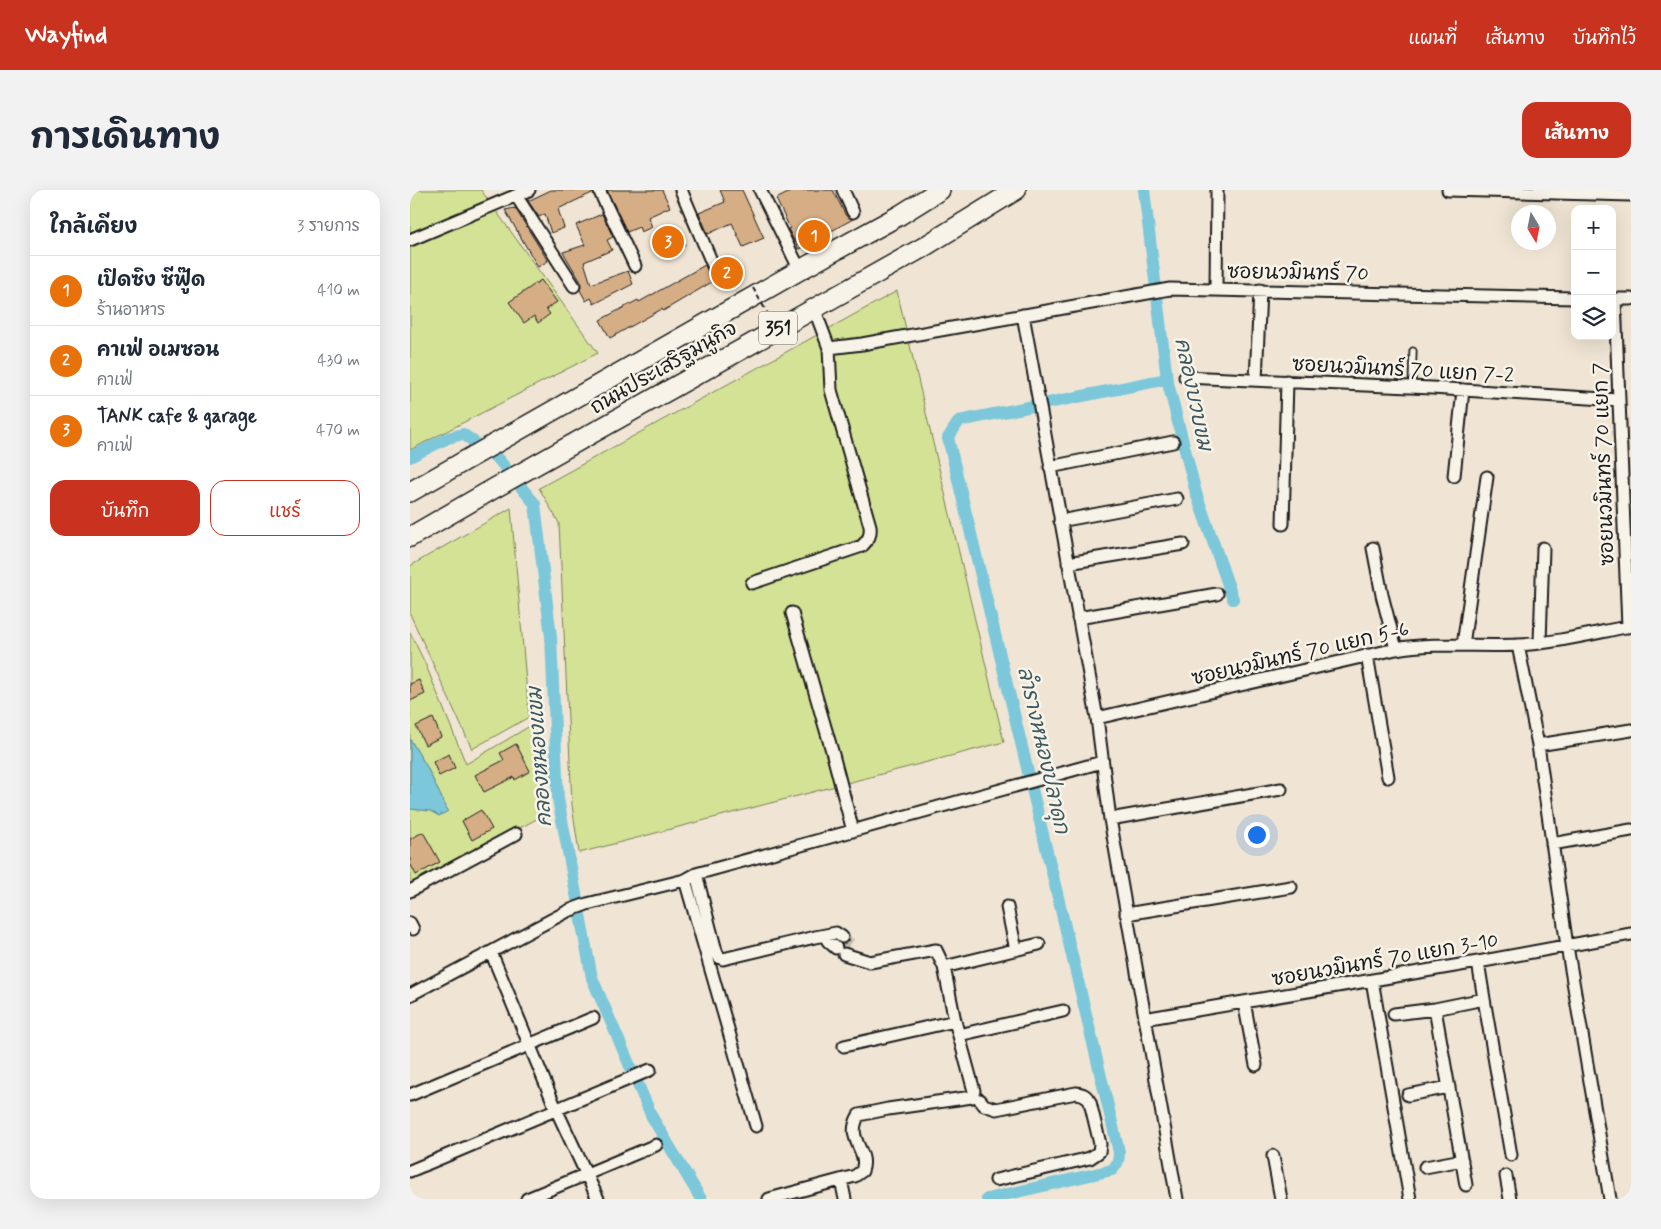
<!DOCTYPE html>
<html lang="th">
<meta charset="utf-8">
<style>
:root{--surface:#fff;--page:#f2f2f3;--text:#1f2937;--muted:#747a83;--line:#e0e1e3;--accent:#c8321e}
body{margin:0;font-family:Mynerve,"Playpen Sans Thai",sans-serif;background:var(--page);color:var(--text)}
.controls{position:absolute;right:15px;top:15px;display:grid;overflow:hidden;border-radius:10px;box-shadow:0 5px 20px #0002}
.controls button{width:45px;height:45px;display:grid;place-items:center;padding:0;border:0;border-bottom:1px solid var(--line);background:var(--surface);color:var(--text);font:25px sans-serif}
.compass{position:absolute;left:1101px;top:15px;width:45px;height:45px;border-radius:50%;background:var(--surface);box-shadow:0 5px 20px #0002;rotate:170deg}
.you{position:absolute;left:846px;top:644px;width:18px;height:18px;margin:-12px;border:4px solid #fff;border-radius:50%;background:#1a73e8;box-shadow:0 0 0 8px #1a73e833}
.badge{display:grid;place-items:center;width:32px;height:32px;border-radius:50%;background:var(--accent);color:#fff;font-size:16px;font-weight:700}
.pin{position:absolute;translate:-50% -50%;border:2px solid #fff;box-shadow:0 1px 5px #0006}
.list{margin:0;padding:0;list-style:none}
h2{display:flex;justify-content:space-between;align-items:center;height:65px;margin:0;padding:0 20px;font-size:21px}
h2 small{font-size:16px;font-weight:400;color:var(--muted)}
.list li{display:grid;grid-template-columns:32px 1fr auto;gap:15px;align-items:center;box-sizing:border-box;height:70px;padding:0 20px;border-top:1px solid var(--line)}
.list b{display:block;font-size:19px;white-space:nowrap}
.list p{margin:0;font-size:16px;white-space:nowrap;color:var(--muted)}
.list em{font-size:16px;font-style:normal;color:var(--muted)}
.actions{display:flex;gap:10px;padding:15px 20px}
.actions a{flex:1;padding:11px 0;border:1px solid var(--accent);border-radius:15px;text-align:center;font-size:18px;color:var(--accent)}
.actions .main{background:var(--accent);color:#fff}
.icon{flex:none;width:28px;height:28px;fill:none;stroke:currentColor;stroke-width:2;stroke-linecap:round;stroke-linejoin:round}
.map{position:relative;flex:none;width:1221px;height:1009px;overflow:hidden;border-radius:15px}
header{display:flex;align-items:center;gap:30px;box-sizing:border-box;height:70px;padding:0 25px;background:var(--accent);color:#fff}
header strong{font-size:24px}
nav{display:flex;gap:28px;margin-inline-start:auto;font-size:18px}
.intro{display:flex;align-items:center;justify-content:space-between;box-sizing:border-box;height:120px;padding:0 30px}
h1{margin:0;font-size:35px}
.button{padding:12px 22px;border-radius:15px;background:var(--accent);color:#fff;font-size:18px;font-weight:700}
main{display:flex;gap:30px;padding:0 30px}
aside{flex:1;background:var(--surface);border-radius:15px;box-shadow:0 5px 20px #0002}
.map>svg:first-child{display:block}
</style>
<header>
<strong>Wayfind</strong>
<nav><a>แผนที่</a><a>เส้นทาง</a><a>บันทึกไว้</a></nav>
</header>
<div class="intro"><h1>การเดินทาง</h1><a class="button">เส้นทาง</a></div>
<main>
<aside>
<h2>ใกล้เคียง<small>3 รายการ</small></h2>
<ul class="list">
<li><span class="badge" style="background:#e8710a">1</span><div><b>เปิดซิง ซีฟู๊ด</b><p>ร้านอาหาร</p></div><em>410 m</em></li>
<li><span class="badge" style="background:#e8710a">2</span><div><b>คาเฟ่ อเมซอน</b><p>คาเฟ่</p></div><em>430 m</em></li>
<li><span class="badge" style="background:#e8710a">3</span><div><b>TANK cafe &amp; garage</b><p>คาเฟ่</p></div><em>470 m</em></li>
</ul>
<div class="actions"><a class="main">บันทึก</a><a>แชร์</a></div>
</aside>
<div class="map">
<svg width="1221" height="1009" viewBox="0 0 1221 1009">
<rect width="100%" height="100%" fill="#f0e5d4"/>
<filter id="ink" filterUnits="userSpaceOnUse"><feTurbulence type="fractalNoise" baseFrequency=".02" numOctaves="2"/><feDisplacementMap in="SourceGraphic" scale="10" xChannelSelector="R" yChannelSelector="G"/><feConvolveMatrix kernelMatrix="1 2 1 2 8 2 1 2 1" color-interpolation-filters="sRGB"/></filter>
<g filter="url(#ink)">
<path fill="#d4e295" stroke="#787f58" d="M0,0H71L188,163L0,260Z
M487,101L594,552L169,663L162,615L149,333L129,298Z
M101,318L119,527L62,559L0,424V376Z
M0,442L15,473L56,574L130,530L136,624L0,697Z"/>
<path fill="#7bc7da" stroke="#55838e" d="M0,549L17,577L38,621L29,626L20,621L0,619Z"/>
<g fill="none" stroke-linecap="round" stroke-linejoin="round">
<path stroke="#7bc7da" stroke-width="12" d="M734,0L757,189L786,303L823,409
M0,267L38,248L53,244L89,270L125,314L141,447L148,609L182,788L242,927L291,1009
M577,1009L702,980C708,974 709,970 709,962L538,248L549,231L757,189"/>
</g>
<path fill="#d5ae86" stroke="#1c1c1c" d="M141,0H182V3L148,19L154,38L141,43L135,24L129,27L118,11Z
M197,0H252L260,17L238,27L242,37L231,42L229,37L217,42Z
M310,0H332L354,48L333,57L322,33L298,44L289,23L315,12Z
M384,0H423L436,26L443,29L389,59L378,39L380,38L366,9Z
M105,18L138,71L128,77L95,20Z
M192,24L203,47L197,50L202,60L174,72L181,94L218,81L223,94L184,114L181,108L176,111L170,100L171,92L153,62L175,55L166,35Z
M269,43L275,55L260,63L254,51Z
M316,68L328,93L318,98L312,86L253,121L252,119L200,148L190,130L228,110L229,112L295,75L300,86L308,87L312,80L310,72Z
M131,90L147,112L136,119L140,124L128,133L124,126L114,133L99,112Z
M9,490L15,504L0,511V494Z
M23,528L31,547L15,555L6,536Z
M106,554L120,581L105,590L104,587L74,602L65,585L94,570L90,563Z
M39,564L45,578L29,586L23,572Z
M71,620L82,639L62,650L52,631Z
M13,642L30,672L6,685L0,673V649Z"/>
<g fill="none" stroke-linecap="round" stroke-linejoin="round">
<path stroke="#c6bdaf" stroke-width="11" stroke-dasharray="11 5.5" stroke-linecap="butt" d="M432,747L442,755"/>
<defs>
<path id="service" d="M1002,197L1003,161"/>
<path id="minor" d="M189,0L225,76
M271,0L305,80
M350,0L390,80
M433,0L443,22
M1038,0L1221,5
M107,7L164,96
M0,50L119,0
M806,99L807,0
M1202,109H1221
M1205,109L1218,437
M613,125L687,528L700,629L767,1009
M419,158L452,154L760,99L1165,108
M775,187L1022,198L1209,210
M846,190L850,100
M640,277L763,252
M1044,286L1053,200
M650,331L767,309
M873,334L877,191
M963,358L972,405L986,459
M658,373L773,354
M342,393L452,356C459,349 461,345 460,336L421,200L419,158L404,118
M382,423L422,561L443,641
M668,428L807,404
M1130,453L1133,358
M1053,455L1077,287
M1108,455L1128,555L1157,756L1200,1009
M957,465L978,587
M687,528L986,459C1026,452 1067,457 1108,455C1146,453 1184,443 1221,436
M1128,555L1221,540
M700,629L871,599
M1142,654L1221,640
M286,684L306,761L309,767L313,769L405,747L426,743L432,747
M275,690L346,936
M0,701L106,644
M597,717L606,760
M716,724L881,697
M0,733L3,739
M415,746L418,751L426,758
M81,762L146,919L188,1009
M434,764L460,772L526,760L534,777L545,831L564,901
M1068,772L1074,809
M534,777L629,754
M962,790L1000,1009
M0,805L158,721L177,714L275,690L286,684L692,572
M834,812L846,875
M1025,819L1056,995
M984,824L1025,819L1074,809L1101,965
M734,829L1068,772L1221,744
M549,845L653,821
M434,856L545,831
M0,905L183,828
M998,905L1039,897
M570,910L574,915L586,919L666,903C674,904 676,905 680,912L690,954L689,962L680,968L586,990
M863,966L871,1009
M1015,977L1052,970
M0,981L240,880
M1096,986L1100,1009
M431,990L435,1009
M117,1009L246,955
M359,1009L445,986L452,981C460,960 434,950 449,925L478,919L562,907"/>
<path id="primary" d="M0,302L390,80L490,25L530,0
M0,347L83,299L512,58L606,0"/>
</defs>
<use href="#service" stroke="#1c1c1c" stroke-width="9"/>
<use href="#minor" stroke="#1c1c1c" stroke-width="15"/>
<use href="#primary" stroke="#1c1c1c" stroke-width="22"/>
<use href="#service" stroke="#f7f3e8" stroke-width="5.5"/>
<use href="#minor" stroke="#f7f3e8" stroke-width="11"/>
<use href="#primary" stroke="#f7f3e8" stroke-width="19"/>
<path stroke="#1c1c1c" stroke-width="2" stroke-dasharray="5 4" stroke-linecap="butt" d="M343,98L373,150"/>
</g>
</g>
<g text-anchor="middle" stroke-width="5" stroke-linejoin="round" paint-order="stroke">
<rect fill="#f7f3e8" stroke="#5e5c59" stroke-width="1" x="349" y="121.5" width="38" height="33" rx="4"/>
<g font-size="19" font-weight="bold" fill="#1c1c1c">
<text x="368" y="145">351</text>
</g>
<g font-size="20" fill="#1c1c1c" stroke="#f7f3e8">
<text transform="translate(888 82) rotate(1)" y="7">ซอยนวมินทร์ 70</text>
<text transform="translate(253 177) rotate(-30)" y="7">ถนนประเสริฐมนูกิจ</text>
<text transform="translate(993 179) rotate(3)" y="7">ซอยนวมินทร์ 70 แยก 7-2</text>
<text transform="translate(1193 274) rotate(-92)" y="7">ซอยนวมินทร์ 70 แยก 7</text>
<text transform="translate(890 463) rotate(-13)" y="7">ซอยนวมินทร์ 70 แยก 5-6</text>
<text transform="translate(975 769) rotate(-10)" y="7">ซอยนวมินทร์ 70 แยก 3-10</text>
</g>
<g font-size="21" font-style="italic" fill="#3d585e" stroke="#f7f3e8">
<text transform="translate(784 204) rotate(78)" y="7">คลองบวบขม</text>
<text transform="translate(634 560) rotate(77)" y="7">ลำรางหนองปลาดุก</text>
<text transform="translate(129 567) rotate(-94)" y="7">คลองหนองแขม</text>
</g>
</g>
</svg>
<div class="controls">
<button>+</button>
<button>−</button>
<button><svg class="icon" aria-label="layers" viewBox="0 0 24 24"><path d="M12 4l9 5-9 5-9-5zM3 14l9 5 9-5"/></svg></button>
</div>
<svg class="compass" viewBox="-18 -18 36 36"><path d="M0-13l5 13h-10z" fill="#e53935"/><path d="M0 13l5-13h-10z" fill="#747a83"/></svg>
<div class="you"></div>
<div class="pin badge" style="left:404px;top:46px;background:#e8710a">1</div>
<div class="pin badge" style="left:317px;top:83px;background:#e8710a">2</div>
<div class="pin badge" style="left:258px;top:52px;background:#e8710a">3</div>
</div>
</main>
